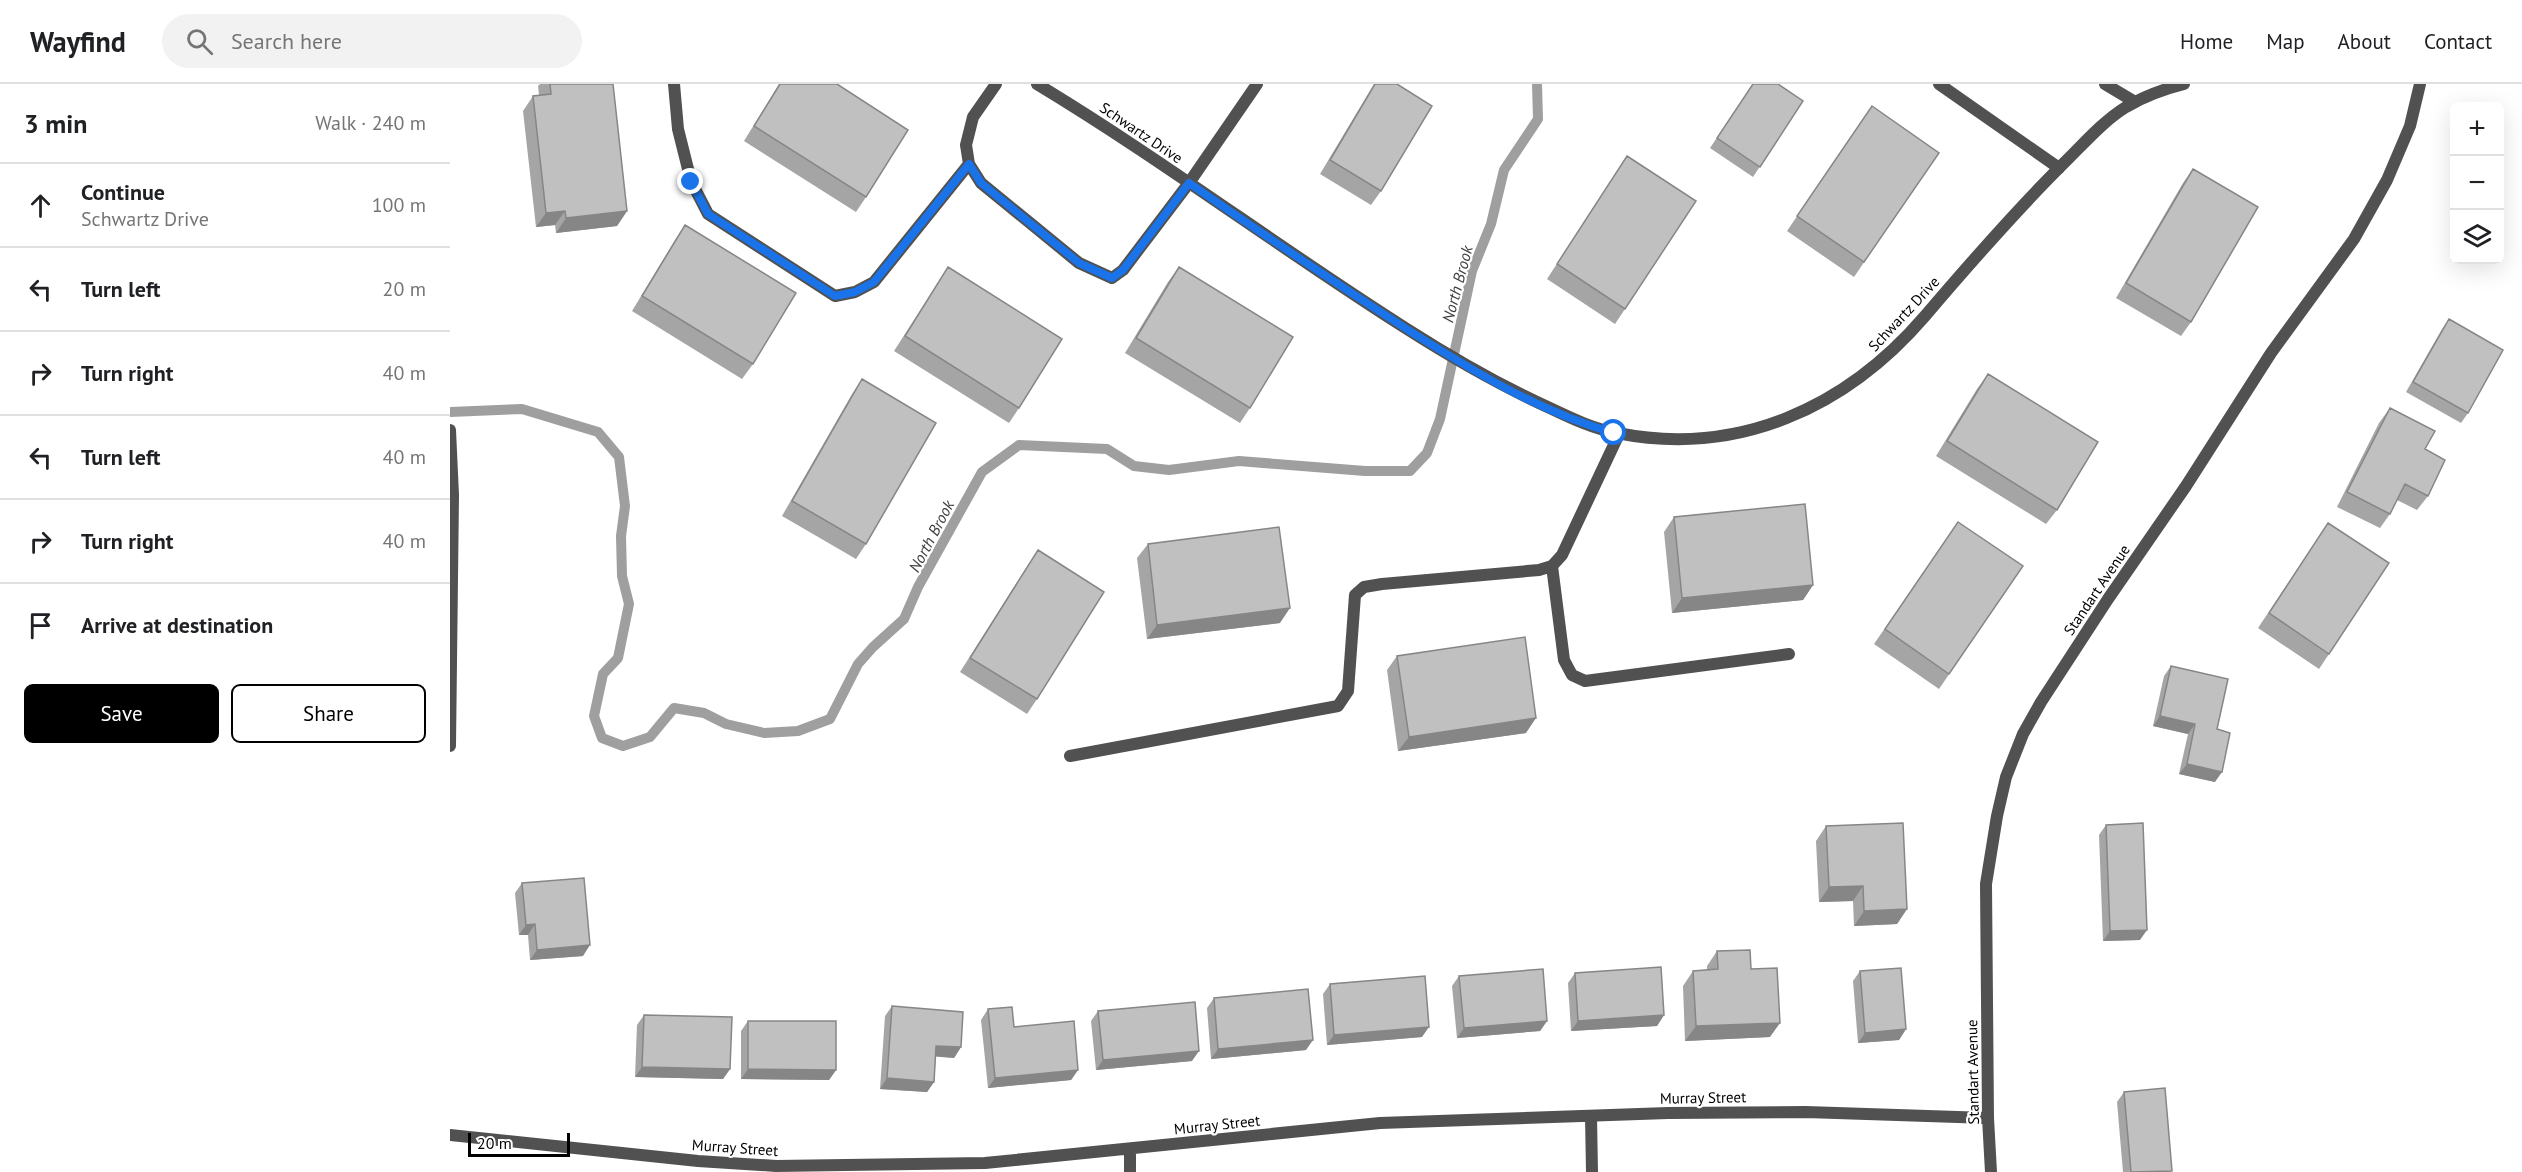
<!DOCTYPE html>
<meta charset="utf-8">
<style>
:root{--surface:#fff;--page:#f2f2f2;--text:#202124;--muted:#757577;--line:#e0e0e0;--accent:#000}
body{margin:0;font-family:"PT Sans",sans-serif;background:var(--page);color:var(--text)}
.controls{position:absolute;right:18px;top:18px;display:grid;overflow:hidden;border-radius:9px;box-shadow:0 6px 24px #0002}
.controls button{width:54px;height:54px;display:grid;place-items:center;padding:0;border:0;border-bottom:2px solid var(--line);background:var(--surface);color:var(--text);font:30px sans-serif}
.scale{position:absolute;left:18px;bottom:15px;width:102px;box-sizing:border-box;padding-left:6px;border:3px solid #000;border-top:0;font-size:16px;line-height:21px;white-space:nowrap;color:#000;-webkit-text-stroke:4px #fff;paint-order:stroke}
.stop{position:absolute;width:18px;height:18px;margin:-14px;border:4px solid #1a73e8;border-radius:50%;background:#fff}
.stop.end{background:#1a73e8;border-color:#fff;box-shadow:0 2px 6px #0008}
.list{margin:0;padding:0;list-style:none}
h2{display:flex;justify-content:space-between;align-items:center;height:78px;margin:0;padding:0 24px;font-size:26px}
h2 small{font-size:20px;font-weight:400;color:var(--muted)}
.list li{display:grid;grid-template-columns:39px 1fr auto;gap:18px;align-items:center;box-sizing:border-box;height:84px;padding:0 24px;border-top:2px solid var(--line)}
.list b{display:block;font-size:22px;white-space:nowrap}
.list p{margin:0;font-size:20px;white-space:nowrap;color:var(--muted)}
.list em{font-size:20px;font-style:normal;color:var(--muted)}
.actions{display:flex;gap:12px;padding:18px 24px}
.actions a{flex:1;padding:14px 0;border:2px solid var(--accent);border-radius:9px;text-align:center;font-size:21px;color:var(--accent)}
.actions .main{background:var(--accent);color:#fff}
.icon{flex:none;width:33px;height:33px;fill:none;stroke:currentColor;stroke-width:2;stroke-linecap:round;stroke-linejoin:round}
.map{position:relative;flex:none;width:2072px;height:1088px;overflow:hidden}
header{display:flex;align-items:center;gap:36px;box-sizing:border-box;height:84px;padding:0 30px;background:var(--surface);border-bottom:2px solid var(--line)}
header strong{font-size:28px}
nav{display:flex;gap:33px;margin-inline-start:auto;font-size:21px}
.search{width:420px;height:54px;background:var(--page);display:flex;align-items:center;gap:15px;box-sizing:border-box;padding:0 21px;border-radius:33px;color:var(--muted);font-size:22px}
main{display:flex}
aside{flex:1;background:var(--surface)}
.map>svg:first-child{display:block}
</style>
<header>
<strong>Wayfind</strong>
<div class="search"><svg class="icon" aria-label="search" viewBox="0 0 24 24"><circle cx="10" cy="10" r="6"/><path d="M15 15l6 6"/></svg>Search here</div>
<nav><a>Home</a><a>Map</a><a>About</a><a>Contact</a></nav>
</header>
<main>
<aside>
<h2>3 min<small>Walk · 240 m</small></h2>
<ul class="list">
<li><svg class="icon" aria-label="ahead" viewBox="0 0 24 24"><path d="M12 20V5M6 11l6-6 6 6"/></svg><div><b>Continue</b><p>Schwartz Drive</p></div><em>100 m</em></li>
<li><svg class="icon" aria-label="left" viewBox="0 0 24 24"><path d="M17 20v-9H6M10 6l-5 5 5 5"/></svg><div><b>Turn left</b></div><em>20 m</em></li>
<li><svg class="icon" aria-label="right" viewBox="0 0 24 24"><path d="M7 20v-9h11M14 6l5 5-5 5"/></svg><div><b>Turn right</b></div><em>40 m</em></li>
<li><svg class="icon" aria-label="left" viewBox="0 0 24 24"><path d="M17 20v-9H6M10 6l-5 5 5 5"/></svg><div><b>Turn left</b></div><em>40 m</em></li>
<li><svg class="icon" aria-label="right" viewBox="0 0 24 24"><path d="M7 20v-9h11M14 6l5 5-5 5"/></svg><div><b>Turn right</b></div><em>40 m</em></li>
<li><svg class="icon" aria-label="arrive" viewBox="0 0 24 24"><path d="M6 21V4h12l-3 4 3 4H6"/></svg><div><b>Arrive at destination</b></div></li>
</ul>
<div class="actions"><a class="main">Save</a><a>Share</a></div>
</aside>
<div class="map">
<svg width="2072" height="1088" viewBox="0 0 2072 1088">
<rect width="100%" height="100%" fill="#fff"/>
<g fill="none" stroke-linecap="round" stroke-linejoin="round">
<path stroke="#9f9f9f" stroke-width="10" d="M0,328L72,325L148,348L169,373L175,422L171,452L172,492L179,520L168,574L153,590L144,632L152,654L173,662L200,653L224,624L254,629L276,640L314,649L348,647L380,635L408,580L423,563L454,535L468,503L532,388L569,361L657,365L684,382L719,386L789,377L915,387H960L977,369L990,335L1022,187L1041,140L1054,86L1088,35L1087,0"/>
<path stroke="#515151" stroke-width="12" d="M224,0L228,45L241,97L258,130L385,212L405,208L424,198L519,80
M546,0L523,33L516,61L519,80L531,99L629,179L662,194L673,186L739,99
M1489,0L1609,84
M1655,0L1685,18
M1102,482L1114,576L1122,591L1135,597L1339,570
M620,672L888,622L898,607L905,511L914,503L932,500L1089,486L1102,482L1112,471L1169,350"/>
<path stroke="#515151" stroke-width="12" d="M587,0C713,76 832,166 957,245C1004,275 1051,302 1102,325C1123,335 1144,345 1167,349C1288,373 1396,324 1475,232C1521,178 1568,124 1619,74C1637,56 1655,36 1676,23C1693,13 1714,5 1734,0
M739,99L807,0
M0,346L3,411L0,662
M1141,1032L1142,1088
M0,1051L248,1077L326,1082L535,1079L930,1039L1218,1029L1356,1028L1538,1034
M680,1088V1065"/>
<path stroke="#515151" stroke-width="12" d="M1541,1088L1538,1034L1536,800L1547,732L1556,693L1573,650L1591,618L1658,515L1736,402L1821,269L1904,155L1937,96L1960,42L1970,0"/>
</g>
<path fill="#a5a5a5" d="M90,0H163L177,127L167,142L106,149L105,141L86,143L73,27L83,12L89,11L88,2Z
M329,0H387L416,113L406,128L294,57Z
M924,0H947L931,107L921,121L870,90Z
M1303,0L1353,17L1303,93L1260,64Z
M1422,22L1489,69L1404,193L1337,147Z
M1177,72L1175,225L1165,240L1097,195Z
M1743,85L1741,238L1731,252L1666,214L1733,99Z
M235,141L303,280L292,295L182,227L225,156Z
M498,183L569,324L559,339L444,267Z
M729,183L800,324L790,339L675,269L718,198Z
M1999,235L2018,329L2011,339L1956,308L1992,245Z
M1538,290L1607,426L1596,440L1486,372L1527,305Z
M412,295L416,460L406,475L332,432L402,310Z
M1940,324L1975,365L1978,412L1967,426L1947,416L1940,430L1930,444L1887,423L1929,339Z
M1224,433L1363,501L1353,516L1222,529L1214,448Z
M1508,438L1573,482L1489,605L1424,560Z
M1878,439L1879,570L1869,585L1808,544Z
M698,460L830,539L697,555L687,474Z
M588,466L587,615L577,630L510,588L578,481Z
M947,572L1076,649L948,667L937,586Z
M1721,582L1767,645L1765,698L1729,690L1738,650L1703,642L1714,592Z
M1656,741L1690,856L1653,857L1649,751Z
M1376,742L1457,825L1447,840L1404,842L1403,817L1369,818L1366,757Z
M72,799L133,872L80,876L78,851H69L65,809Z
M1267,867L1301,885L1320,953L1235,957L1233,902L1243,887L1257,886V882Z
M1410,887L1456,945L1449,956L1408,959L1403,897Z
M1125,889L1214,931L1207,942L1121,947L1118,899Z
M1009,892L1097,937L1090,947L1007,954L1002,902Z
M880,900L972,953L877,961L873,910Z
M764,914L856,966L761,975L757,924Z
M442,922L511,963L504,974L486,972L484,998L477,1008L430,1005L435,932Z
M538,925L628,986L621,996L538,1004L531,936Z
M648,927L742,977L646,986L641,937Z
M194,931L280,985L273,995L185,993L187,941Z
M298,937L386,986L379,996L291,995V947Z
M1674,1008L1721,1088H1673L1667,1018Z"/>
<path fill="#868686" d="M115,127L105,141L86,143L96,129Z
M177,127L167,142L106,149L116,134Z
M1363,501L1353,516L1222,529L1232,514Z
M840,524L830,539L697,555L707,541Z
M1710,632L1745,640L1738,650L1703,642Z
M1086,634L1076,649L948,667L959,653Z
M1737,680L1772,688L1765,698L1729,690Z
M1413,802L1403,817L1369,818L1379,803Z
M1457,825L1447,840L1404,842L1414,827Z
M85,840L78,851H69L76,841Z
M1697,846L1690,856L1653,857L1660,847Z
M140,861L133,872L80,876L87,866Z
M1214,931L1207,942L1121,947L1128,937Z
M1097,937L1090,947L1007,954L1014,944Z
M1330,939L1320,953L1235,957L1246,942Z
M979,943L972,953L877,961L884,951Z
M1456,945L1449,956L1408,959L1415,949Z
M863,956L856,966L761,975L768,965Z
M486,962L511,963L504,974L479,972Z
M749,967L742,977L646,986L653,976Z
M192,983L280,985L273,995L185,993Z
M298,985L386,986L379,996L291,995Z
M628,986L621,996L538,1004L545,994Z
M437,994L484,998L477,1008L430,1005Z"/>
<path fill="#c0c0c0" stroke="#868686" stroke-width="1.5" d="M100,0H163L177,127L116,134L115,127L96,129L83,12L101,10Z
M330,0H387L458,46L416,113L304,42Z
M925,0H947L982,22L931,107L880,76Z
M1303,0H1328L1353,17L1310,83L1267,54Z
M1422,22L1489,69L1414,178L1347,132Z
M1177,72L1246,117L1175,225L1107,180Z
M1743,85L1808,123L1741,238L1676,199Z
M235,141L346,209L303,280L192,212Z
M498,183L612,255L569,324L455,252Z
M729,183L843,253L800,324L686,254Z
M1999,235L2053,266L2018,329L1963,298Z
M1538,290L1648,358L1607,426L1497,357Z
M412,295L486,339L416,460L342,417Z
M1940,324L1985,347L1975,365L1995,376L1978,412L1955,400L1940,430L1897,408Z
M1355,420L1363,501L1232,514L1224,433Z
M1508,438L1573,482L1499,590L1435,545Z
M1878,439L1939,479L1879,570L1819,529Z
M829,443L840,524L707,541L698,460Z
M588,466L654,508L587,615L520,574Z
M1075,553L1086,634L959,653L947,572Z
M1721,582L1778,595L1767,645L1780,649L1772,688L1737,680L1745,640L1710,632Z
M1453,739L1457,825L1414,827L1413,802L1379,803L1376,742Z
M1693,739L1697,846L1660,847L1656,741Z
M134,794L140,861L87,866L85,840L76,841L72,799Z
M1300,866L1301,885L1327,884L1330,939L1246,942L1243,887L1268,885L1267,867Z
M1211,883L1214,931L1128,937L1125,889Z
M1451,884L1456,945L1415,949L1410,887Z
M1093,885L1097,937L1014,944L1009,892Z
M975,892L979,943L884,951L880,900Z
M858,905L863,956L768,965L764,914Z
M745,918L749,967L653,976L648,927Z
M442,922L513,928L511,963L486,962L484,998L437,994Z
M562,923L564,943L624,937L628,986L545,994L538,925Z
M194,931L282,933L280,985L192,983Z
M298,937H386V986L298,985Z
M1715,1004L1722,1087L1681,1088L1674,1008Z"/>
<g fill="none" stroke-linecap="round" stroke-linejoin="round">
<path stroke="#1a73e8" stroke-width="8" d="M241,98L258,130L385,212L405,208L424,198L519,80L531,99L629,179L662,194L673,186L739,99C811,149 884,198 958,246C1023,287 1089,328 1164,349"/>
</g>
<g text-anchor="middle" stroke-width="4.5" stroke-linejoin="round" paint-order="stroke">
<g font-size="15" fill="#000" stroke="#fff">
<text transform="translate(691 49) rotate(34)" y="5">Schwartz Drive</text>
<text transform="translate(1454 230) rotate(-47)" y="5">Schwartz Drive</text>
<text transform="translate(1647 506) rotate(-56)" y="5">Standart Avenue</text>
<text transform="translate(1523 988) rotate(-91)" y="5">Standart Avenue</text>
<text transform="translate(1253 1014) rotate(-1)" y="5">Murray Street</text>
<text transform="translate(767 1041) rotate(-6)" y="5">Murray Street</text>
<text transform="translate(285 1064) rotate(4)" y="5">Murray Street</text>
</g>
<g font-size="16" font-style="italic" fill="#404040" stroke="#fff">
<text transform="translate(1007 200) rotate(-75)" y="6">North Brook</text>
<text transform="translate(481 452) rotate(-62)" y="6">North Brook</text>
</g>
</g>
</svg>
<div class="controls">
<button>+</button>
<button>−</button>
<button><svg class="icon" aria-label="layers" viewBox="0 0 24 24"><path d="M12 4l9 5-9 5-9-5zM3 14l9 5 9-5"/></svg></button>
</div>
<div class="scale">20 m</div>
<div class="stop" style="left:1164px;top:349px"></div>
<div class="stop end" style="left:241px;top:98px"></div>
</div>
</main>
